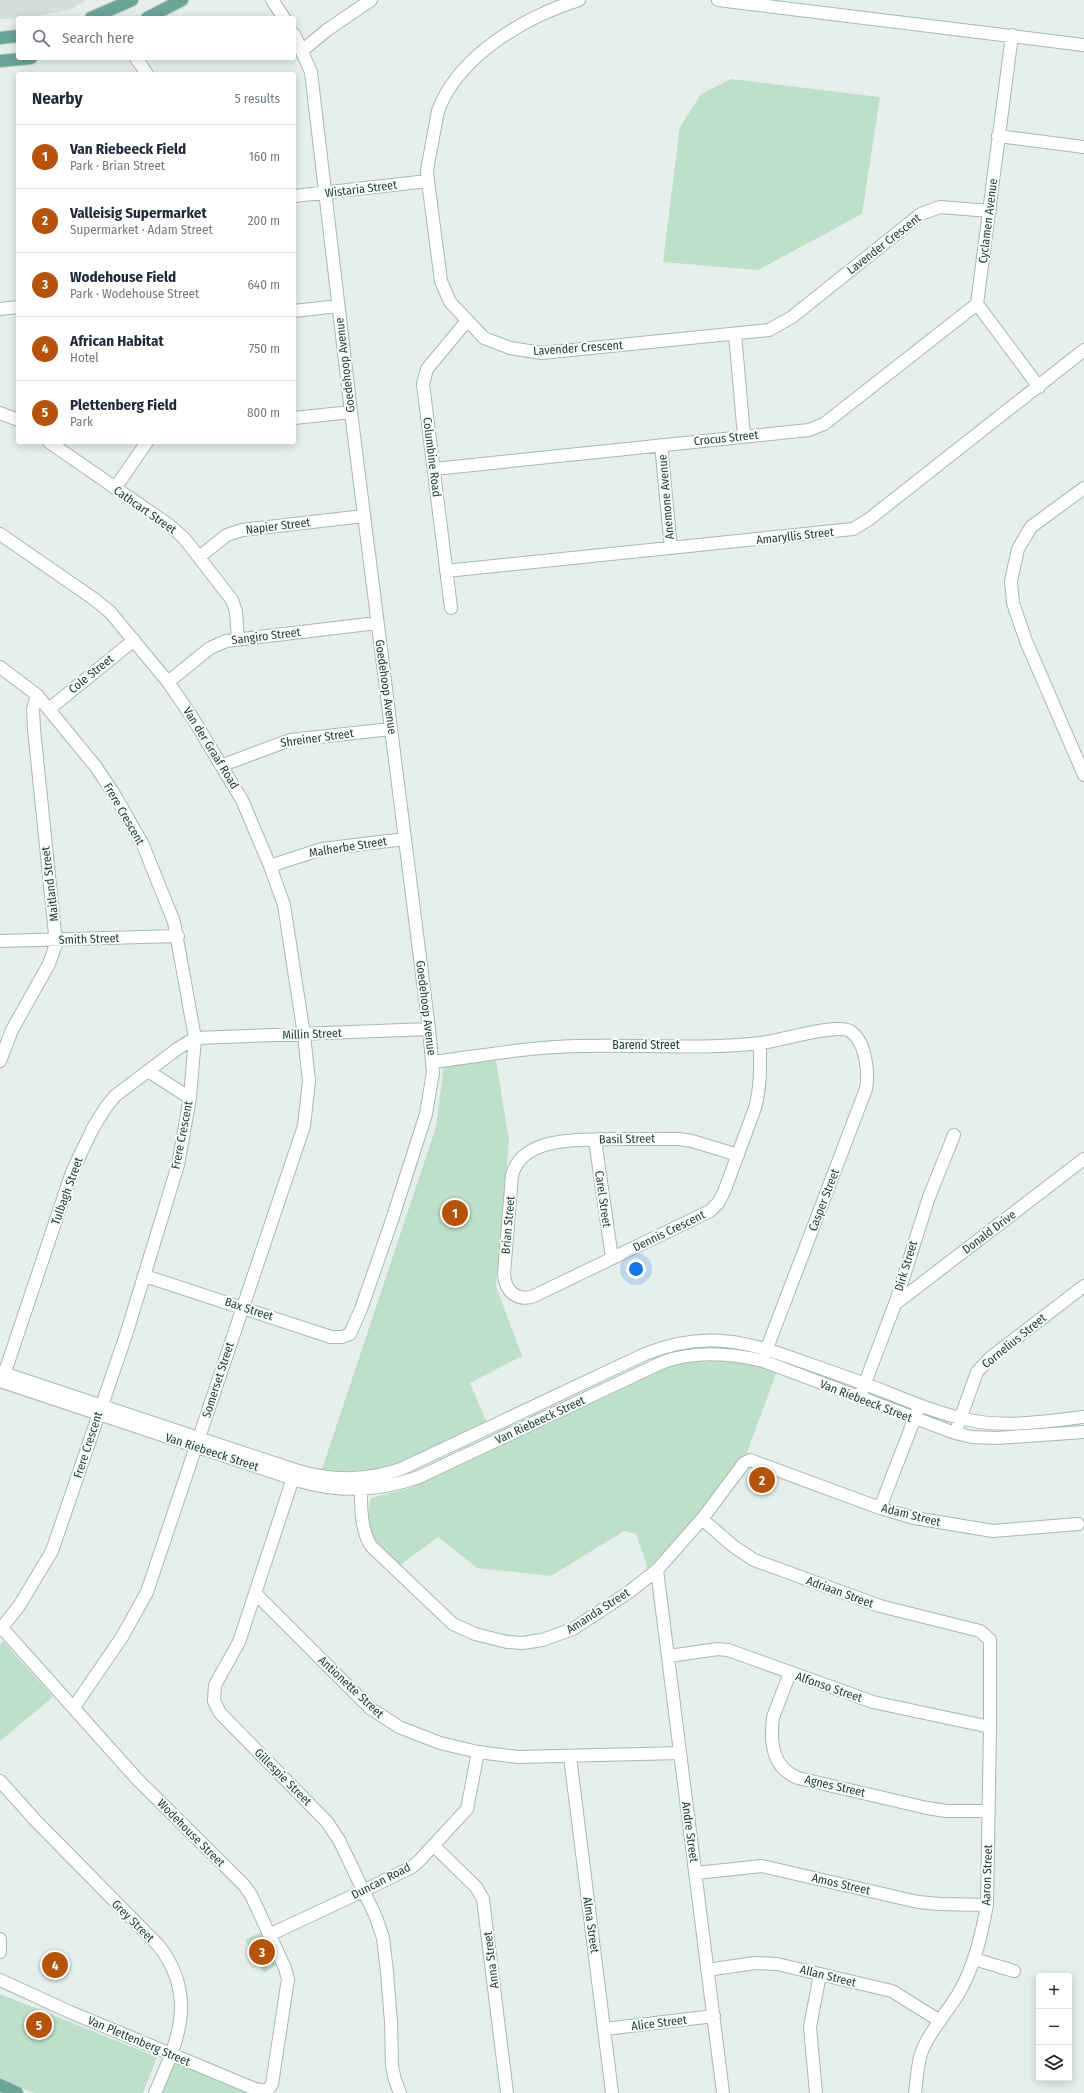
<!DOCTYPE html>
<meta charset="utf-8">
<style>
:root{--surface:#fff;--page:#f6f6f7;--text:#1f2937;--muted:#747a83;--line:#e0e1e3;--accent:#b45309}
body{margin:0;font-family:"Fira Sans Condensed",sans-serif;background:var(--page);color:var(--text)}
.controls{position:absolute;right:12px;bottom:12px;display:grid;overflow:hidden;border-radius:4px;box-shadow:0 2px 10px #0003}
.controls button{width:36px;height:36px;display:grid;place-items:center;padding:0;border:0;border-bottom:1px solid var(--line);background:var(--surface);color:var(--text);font:20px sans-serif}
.you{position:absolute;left:636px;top:1269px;width:14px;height:14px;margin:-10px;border:3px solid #fff;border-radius:50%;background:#1a73e8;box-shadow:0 0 0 6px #1a73e833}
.badge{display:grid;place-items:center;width:26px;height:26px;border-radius:50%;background:var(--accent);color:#fff;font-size:13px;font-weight:700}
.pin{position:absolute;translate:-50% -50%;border:2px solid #fff;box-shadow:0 1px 4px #0006}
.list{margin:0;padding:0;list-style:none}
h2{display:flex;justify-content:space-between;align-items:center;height:52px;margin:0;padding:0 16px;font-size:17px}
h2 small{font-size:13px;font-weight:400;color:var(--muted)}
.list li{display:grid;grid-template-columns:26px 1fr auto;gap:12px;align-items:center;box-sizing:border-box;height:64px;padding:0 16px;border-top:1px solid var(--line)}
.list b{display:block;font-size:15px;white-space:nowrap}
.list p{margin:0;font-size:13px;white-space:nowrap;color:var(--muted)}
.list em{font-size:13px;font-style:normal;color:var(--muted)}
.icon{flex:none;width:22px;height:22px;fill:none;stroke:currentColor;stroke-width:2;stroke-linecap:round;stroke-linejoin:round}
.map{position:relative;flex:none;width:1084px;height:2093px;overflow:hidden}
.search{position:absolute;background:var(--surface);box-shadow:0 2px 10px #0003;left:16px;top:16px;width:280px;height:44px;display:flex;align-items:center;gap:10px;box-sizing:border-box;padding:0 14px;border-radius:4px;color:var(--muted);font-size:15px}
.panel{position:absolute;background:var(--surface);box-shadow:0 2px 10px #0003;left:16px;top:72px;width:280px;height:372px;border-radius:4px}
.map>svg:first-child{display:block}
</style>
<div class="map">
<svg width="1084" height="2093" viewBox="0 0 1084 2093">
<rect width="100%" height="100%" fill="#e6efeb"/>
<path fill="#d4dfda" d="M0,0H86L72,9L27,18L0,19Z"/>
<path fill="#bfe0c8" d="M731,79L880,97L862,214L758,270L663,262L680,127L701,94Z
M496,1060L509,1141L496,1286L522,1356L470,1383L487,1423L392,1467L360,1473L322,1469L436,1127L444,1065Z
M722,1360L761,1366L777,1371L746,1455L698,1515L648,1569L636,1534L624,1531L551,1576L477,1568L438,1537L399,1566C375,1542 363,1533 371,1498L407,1489L672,1364Z
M3,1641L53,1697L0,1741V1644Z
M263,1931L279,1964L264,1973L245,1940Z
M0,1994L157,2057L143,2093H34L0,2079Z
M175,2061L251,2093H162Z"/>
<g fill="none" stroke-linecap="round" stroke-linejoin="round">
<defs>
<path id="minor" d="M272,0L284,18
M579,0C526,16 458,56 438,111L427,170L428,181L441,281L450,302L484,338L510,348L542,353L769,330L792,317L921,214L940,207L990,211
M718,0L1084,45
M1012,35L977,304L1039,387
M303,50L327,30L371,0
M136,58L147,74
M998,136L1084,147
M294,196L428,181
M0,309L18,307
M294,311L338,306
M735,334L744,436
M0,413L18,420
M294,418L351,412
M49,442L169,525L184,538L232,600L236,612L238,639
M661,445L671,548
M434,469L809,430L824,424L977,304
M115,488L147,442
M1084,488L1031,527L1018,549L1011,581L1013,603L1026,641L1084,775
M0,534L94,599L110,612L168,682L192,717L242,800L270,866L284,905L304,1035L309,1081L304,1126L147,1592L122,1637L74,1707
M199,557L227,535L242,530L364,516
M446,571L853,529L868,520L1084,350
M451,608L423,384L427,369L466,322
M0,667L37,695L96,767L114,794L143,845L174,922L195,1038L190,1098L178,1165L126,1335L52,1551L19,1606L0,1630
M168,682L210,648L226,641L377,623
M49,709L134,640
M223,765L290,740L391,729
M270,866L322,849L405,839
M0,941L178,936
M0,1061L12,1030L49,964L56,944L34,729L33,709L37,695
M433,1062C480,1056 529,1047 577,1046C638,1044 700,1050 761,1043C780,1041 836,1023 850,1031C866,1041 869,1073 866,1089L764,1356
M148,1071L190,1098
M595,1140L612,1258
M738,1155L692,1141L679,1139C658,1139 636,1139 615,1139C582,1140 523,1135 512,1175L504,1274C505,1291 517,1302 534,1296L710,1211L718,1203L724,1192L755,1108C761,1087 760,1065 760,1043
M145,1276L331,1337H342L350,1334L361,1309L391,1223L426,1114L433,1072L429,1029L351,412L311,72L294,34
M895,1304L1084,1159
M0,1372L295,1470C330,1481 366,1481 401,1469L645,1354C706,1329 750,1342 809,1364C835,1373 861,1382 886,1392C913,1403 940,1414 969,1420C1006,1428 1047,1421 1084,1417
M0,1381L303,1482C343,1493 380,1491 419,1477L663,1362C695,1351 730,1353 763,1361L955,1433L972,1437L996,1438L1084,1432
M2,1381L72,1172L93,1128L106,1107L115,1096L177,1049L195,1038L429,1029
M862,1391L895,1304L929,1197L954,1135
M958,1425L977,1372L990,1358L1084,1286
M295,1472L239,1642L215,1685L214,1701L220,1713L327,1822L339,1840L376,1917L383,1938L387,1972L391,2022L392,2066L395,2080L400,2093
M361,1483C361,1503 360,1529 371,1546L453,1624L475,1634L507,1642L523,1643L542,1640L573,1629L629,1592L657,1570L702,1519L744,1463L750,1460L880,1508L914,1518L993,1531L1078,1524
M880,1508L917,1412
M702,1519L733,1546L754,1560L880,1606L980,1631L990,1640V1727L987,1905C982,1933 975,1964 961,1989C950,2010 931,2028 922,2051C917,2064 917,2079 915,2093
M657,1570L723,2093
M256,1594L370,1708L399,1727L440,1743L478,1752L518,1757L680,1753
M669,1656L718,1649L728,1650L873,1702L990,1727
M790,1673L773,1717C770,1742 772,1768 798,1778L927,1808L946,1811H989
M570,1757L612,2093
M0,1781L36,1821L159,1946C198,1997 178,2041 155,2093
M434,1846L476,1887L483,1899L507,2093
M696,1873L762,1866L918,1902L940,1904L987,1905
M269,1935L363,1891L412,1867L419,1861L467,1809L478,1752
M0,1939V1952
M974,1959L1014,1971
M707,1970L755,1963L777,1964L892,1991L940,2021
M0,1980L70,2012L255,2089L267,2091L272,2084L288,1979L285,1968L251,1895L244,1885L137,1779L2,1628
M605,2029L714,2016
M816,2093L810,2027L820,1974"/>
<path id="major" d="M91,18L132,0
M147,18L182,0
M0,38L18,36
M0,61L31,58
M0,2085L17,2093"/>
</defs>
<use href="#minor" stroke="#a8b8b2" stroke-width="14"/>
<use href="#major" stroke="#c2cac8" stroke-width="14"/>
<use href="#minor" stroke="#fff" stroke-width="12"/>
<use href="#major" stroke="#6aa596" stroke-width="12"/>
</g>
<g text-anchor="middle" stroke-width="4" stroke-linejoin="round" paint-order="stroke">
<g font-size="12" fill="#24423a" stroke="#f7fbf9">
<text transform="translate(361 189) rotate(-7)" y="4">Wistaria Street</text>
<text transform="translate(988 221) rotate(-83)" y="4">Cyclamen Avenue</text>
<text transform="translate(884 244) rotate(-38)" y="4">Lavender Crescent</text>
<text transform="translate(578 348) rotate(-4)" y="4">Lavender Crescent</text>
<text transform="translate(345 365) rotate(-97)" y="4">Goedehoop Avenue</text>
<text transform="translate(726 438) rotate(-6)" y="4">Crocus Street</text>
<text transform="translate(432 457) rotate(83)" y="4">Columbine Road</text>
<text transform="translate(666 497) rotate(-95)" y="4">Anemone Avenue</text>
<text transform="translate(145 510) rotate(35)" y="4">Cathcart Street</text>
<text transform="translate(278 526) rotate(-7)" y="4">Napier Street</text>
<text transform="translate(795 536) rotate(-6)" y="4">Amaryllis Street</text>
<text transform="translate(266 636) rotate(-7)" y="4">Sangiro Street</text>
<text transform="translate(91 674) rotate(-39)" y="4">Cole Street</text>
<text transform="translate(386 687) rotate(82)" y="4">Goedehoop Avenue</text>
<text transform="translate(317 738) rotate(-8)" y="4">Shreiner Street</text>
<text transform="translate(211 748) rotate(58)" y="4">Van der Graaf Road</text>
<text transform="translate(124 814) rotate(60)" y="4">Frere Crescent</text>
<text transform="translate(348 847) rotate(-9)" y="4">Malherbe Street</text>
<text transform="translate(50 884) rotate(-97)" y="4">Maitland Street</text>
<text transform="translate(89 939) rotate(-2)" y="4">Smith Street</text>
<text transform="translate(426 1008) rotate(83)" y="4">Goedehoop Avenue</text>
<text transform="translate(312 1034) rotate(-2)" y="4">Millin Street</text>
<text x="646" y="1049">Barend Street</text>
<text transform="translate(182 1135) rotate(-79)" y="4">Frere Crescent</text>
<text transform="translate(627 1139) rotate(-1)" y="4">Basil Street</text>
<text transform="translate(67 1191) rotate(-70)" y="4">Tulbagh Street</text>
<text transform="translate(603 1199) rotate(82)" y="4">Carel Street</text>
<text transform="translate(824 1200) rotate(-69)" y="4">Casper Street</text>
<text transform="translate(508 1225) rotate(-85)" y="4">Brian Street</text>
<text transform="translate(669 1231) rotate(-26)" y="4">Dennis Crescent</text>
<text transform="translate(989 1232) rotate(-37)" y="4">Donald Drive</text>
<text transform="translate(906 1266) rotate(-73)" y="4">Dirk Street</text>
<text transform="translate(249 1309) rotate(18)" y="4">Bax Street</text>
<text transform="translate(1014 1341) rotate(-39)" y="4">Cornelius Street</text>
<text transform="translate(218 1380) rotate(-72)" y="4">Somerset Street</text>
<text transform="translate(866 1401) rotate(21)" y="4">Van Riebeeck Street</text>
<text transform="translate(540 1420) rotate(-25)" y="4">Van Riebeeck Street</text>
<text transform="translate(88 1445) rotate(-72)" y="4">Frere Crescent</text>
<text transform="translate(212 1452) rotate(18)" y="4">Van Riebeeck Street</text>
<text transform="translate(911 1515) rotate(14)" y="4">Adam Street</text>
<text transform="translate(840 1592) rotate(20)" y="4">Adriaan Street</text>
<text transform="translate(598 1611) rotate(-33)" y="4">Amanda Street</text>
<text transform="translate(351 1687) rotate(43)" y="4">Antionette Street</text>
<text transform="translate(829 1687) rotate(19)" y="4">Alfonso Street</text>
<text transform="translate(283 1777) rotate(45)" y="4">Gillespie Street</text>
<text transform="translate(835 1786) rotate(13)" y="4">Agnes Street</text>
<text transform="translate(690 1832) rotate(82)" y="4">Andre Street</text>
<text transform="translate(191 1833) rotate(45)" y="4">Wodehouse Street</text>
<text transform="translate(987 1875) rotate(-88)" y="4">Aaron Street</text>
<text transform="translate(381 1881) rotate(-27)" y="4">Duncan Road</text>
<text transform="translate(841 1884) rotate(13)" y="4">Amos Street</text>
<text transform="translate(133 1921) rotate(45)" y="4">Grey Street</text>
<text transform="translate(591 1925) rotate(82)" y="4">Alma Street</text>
<text transform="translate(491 1960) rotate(-97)" y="4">Anna Street</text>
<text transform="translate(828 1976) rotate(14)" y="4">Allan Street</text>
<text transform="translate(659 2023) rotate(-7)" y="4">Alice Street</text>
<text transform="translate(139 2041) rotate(23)" y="4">Van Plettenberg Street</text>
</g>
</g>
</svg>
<div class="controls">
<button>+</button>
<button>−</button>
<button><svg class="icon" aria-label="layers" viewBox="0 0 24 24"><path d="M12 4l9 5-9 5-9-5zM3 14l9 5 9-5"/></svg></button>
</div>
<div class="you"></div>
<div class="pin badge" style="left:455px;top:1213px">1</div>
<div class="pin badge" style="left:762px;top:1480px">2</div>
<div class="pin badge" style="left:262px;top:1952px">3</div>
<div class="pin badge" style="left:55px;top:1965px">4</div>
<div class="pin badge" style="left:39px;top:2025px">5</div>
<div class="search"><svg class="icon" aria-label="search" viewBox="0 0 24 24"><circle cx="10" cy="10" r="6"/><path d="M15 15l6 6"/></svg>Search here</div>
<section class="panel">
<h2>Nearby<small>5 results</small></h2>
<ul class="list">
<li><span class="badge">1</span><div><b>Van Riebeeck Field</b><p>Park · Brian Street</p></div><em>160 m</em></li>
<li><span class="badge">2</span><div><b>Valleisig Supermarket</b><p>Supermarket · Adam Street</p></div><em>200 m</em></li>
<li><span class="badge">3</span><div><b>Wodehouse Field</b><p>Park · Wodehouse Street</p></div><em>640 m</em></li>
<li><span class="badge">4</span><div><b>African Habitat</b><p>Hotel</p></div><em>750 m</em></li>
<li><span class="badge">5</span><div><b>Plettenberg Field</b><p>Park</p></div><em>800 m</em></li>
</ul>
</section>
</div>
